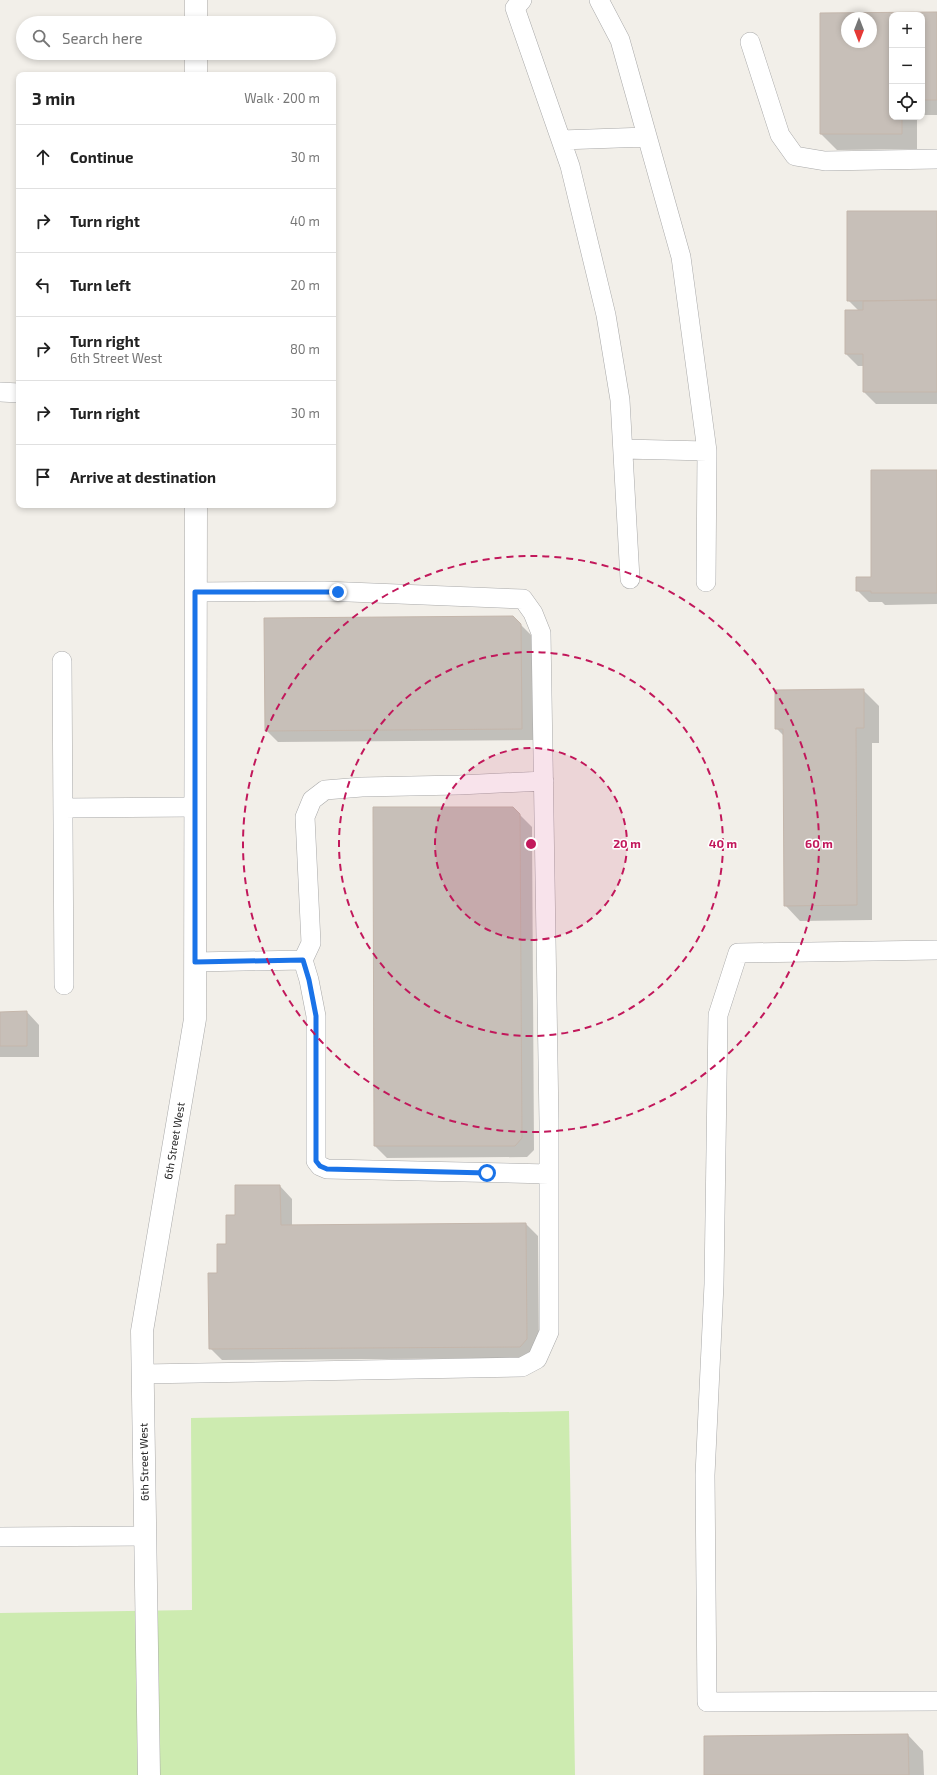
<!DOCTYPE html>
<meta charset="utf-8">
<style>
:root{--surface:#fff;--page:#f6f6f6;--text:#222;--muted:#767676;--line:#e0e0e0}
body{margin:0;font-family:"Exo 2",sans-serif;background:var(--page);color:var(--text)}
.controls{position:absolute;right:12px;top:12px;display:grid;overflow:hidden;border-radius:8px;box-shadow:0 2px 6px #0003}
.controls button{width:36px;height:36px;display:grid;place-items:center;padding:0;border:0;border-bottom:1px solid var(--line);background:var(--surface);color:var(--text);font:20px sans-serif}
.compass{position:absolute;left:841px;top:12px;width:36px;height:36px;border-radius:50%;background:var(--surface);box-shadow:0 2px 6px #0003;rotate:180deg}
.stop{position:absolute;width:12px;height:12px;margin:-9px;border:3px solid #1a73e8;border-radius:50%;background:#fff}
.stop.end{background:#1a73e8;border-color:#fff;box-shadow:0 1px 4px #0008}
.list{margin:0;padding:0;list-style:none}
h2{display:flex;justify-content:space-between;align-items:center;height:52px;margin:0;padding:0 16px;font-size:17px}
h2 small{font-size:13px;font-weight:400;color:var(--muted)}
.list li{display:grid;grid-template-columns:26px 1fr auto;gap:12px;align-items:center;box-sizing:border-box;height:64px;padding:0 16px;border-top:1px solid var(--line)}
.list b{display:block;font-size:15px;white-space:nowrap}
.list p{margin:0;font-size:13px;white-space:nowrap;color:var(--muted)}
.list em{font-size:13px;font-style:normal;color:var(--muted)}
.icon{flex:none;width:22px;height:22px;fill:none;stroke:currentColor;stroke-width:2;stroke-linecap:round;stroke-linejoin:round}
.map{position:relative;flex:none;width:937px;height:1775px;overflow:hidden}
.search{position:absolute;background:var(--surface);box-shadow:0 2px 6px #0003;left:16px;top:16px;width:320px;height:44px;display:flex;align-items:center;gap:10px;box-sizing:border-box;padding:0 14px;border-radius:22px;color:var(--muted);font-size:15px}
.panel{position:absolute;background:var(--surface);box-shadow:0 2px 6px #0003;left:16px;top:72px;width:320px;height:436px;border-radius:8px}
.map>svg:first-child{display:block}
</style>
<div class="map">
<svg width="937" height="1775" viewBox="0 0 937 1775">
<rect width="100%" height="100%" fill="#f2efe9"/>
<path fill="#cdebb0" d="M569,1411L575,1775H0V1613L192,1610L191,1418Z"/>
<path fill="#0003" fill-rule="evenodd" d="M937,13V115H922V15H892V117H917V149L837,150L821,134V14ZM847,18H871V42H847Z
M937,212V404H876L864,392V366H858L846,354L859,311L848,300Z
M937,471V604L885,605L882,602H869L857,590L872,578Z
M513,617L533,637L534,740L278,742L266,730Z
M863,690L879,706V743H872V920L800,921L785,905L784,736L776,728Z
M513,808L532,827L534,1150L527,1157L387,1158L375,1146Z
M27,1012L39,1025V1057H0V1013Z
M280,1186L292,1199V1226L526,1224L538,1236L539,1351L532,1358L222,1360L210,1348L218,1274L236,1216Z
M908,1735L923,1751L924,1775H705Z"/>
<path fill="#c7bfb8" stroke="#c4b6ab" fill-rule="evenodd" d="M937,12V100H922V15H892V117H902V134H820V13ZM847,18H871V42H847Z
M847,211H937V300L847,301Z
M937,300V392H863V354H845V310H863V301Z
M871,470H937V593H871V591H856V577H871Z
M513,616L521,624L522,729L265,731L264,618Z
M864,689V728H856L857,905L784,906L783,729H775V690Z
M373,807H513L520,814L522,1138L515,1146H374Z
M27,1011V1046H0V1012Z
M235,1185H280L281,1225L526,1223L527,1339L520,1347L209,1349L208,1273H217V1244H226V1215H235Z
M908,1734L909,1775H704V1736Z"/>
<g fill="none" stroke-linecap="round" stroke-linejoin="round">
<defs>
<path id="lane" d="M522,0L515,8L570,166L606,315L620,400L630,579
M599,0L620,40L681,257L707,451L706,582
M750,42L780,135L795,156L825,161L937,159
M561,140L647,137
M0,392L19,393
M623,449L707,451
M62,661L64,985
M63,808L195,807
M937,950L738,953L718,1015L714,1284L705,1475L707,1702L937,1701
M303,960L311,943L305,817L312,800L325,790L362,787L459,785L544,781
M195,962L303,960L309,980L316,1016V1161L320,1166L327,1169L549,1174
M143,1374L522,1367L537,1359L549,1332V1122L541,633L533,613L523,599L324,591L195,592
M0,1537L145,1536"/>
<g id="street">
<path d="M196,23V0"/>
<path d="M196,75V53"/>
<path id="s1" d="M149,1775L142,1331L195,1019L196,505"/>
</g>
</defs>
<use href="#lane" stroke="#a9a9a9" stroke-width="20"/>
<use href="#street" stroke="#a9a9a9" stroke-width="23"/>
<use href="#lane" stroke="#fff" stroke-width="19"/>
<use href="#street" stroke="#fff" stroke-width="22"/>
</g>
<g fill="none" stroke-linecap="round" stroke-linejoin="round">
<path stroke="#1a73e8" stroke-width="5" d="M338,592H195V962L303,960L309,980L316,1016V1161L320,1166L327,1169L487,1173"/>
</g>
<circle cx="531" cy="844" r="96" fill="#c2185b" fill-opacity=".12"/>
<g fill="none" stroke="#c2185b" stroke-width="2" stroke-dasharray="7 5">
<circle cx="531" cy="844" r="96"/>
<circle cx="531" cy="844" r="192"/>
<circle cx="531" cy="844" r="288"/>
</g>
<g text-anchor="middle" stroke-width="3" stroke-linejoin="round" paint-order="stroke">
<g font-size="11" fill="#222" stroke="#fff">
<text dy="4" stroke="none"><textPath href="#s1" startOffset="637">6th Street West</textPath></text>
<text transform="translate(144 1462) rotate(-91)" y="4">6th Street West</text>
</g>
</g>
<circle cx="531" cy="844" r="6" fill="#c2185b" stroke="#fff" stroke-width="2"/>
<g font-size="12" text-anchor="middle" font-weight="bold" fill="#c2185b" stroke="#fff" stroke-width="3" stroke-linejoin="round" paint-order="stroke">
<text x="627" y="848">20 m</text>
<text x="723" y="848">40 m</text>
<text x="819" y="848">60 m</text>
</g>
</svg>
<div class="controls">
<button>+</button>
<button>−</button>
<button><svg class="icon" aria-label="locate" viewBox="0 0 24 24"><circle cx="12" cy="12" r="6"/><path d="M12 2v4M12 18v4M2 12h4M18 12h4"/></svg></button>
</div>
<svg class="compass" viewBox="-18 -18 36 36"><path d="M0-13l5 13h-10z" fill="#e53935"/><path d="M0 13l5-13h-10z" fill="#767676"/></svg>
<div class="stop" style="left:487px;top:1173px"></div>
<div class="stop end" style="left:338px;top:592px"></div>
<div class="search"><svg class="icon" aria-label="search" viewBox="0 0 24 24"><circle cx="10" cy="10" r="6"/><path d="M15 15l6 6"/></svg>Search here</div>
<section class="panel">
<h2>3 min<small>Walk · 200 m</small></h2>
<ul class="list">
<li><svg class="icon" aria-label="ahead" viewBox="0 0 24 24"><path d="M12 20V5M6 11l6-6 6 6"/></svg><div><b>Continue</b></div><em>30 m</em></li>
<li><svg class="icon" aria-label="right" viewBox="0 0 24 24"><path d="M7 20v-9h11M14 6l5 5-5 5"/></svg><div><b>Turn right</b></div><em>40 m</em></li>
<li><svg class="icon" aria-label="left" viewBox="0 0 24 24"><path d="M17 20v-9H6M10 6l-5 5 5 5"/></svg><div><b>Turn left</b></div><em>20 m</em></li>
<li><svg class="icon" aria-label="right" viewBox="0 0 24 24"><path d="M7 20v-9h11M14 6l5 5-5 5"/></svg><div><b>Turn right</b><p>6th Street West</p></div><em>80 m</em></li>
<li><svg class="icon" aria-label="right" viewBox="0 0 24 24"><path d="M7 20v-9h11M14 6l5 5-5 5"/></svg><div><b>Turn right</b></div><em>30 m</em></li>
<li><svg class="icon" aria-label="arrive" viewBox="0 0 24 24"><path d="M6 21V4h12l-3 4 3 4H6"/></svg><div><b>Arrive at destination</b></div></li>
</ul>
</section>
</div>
